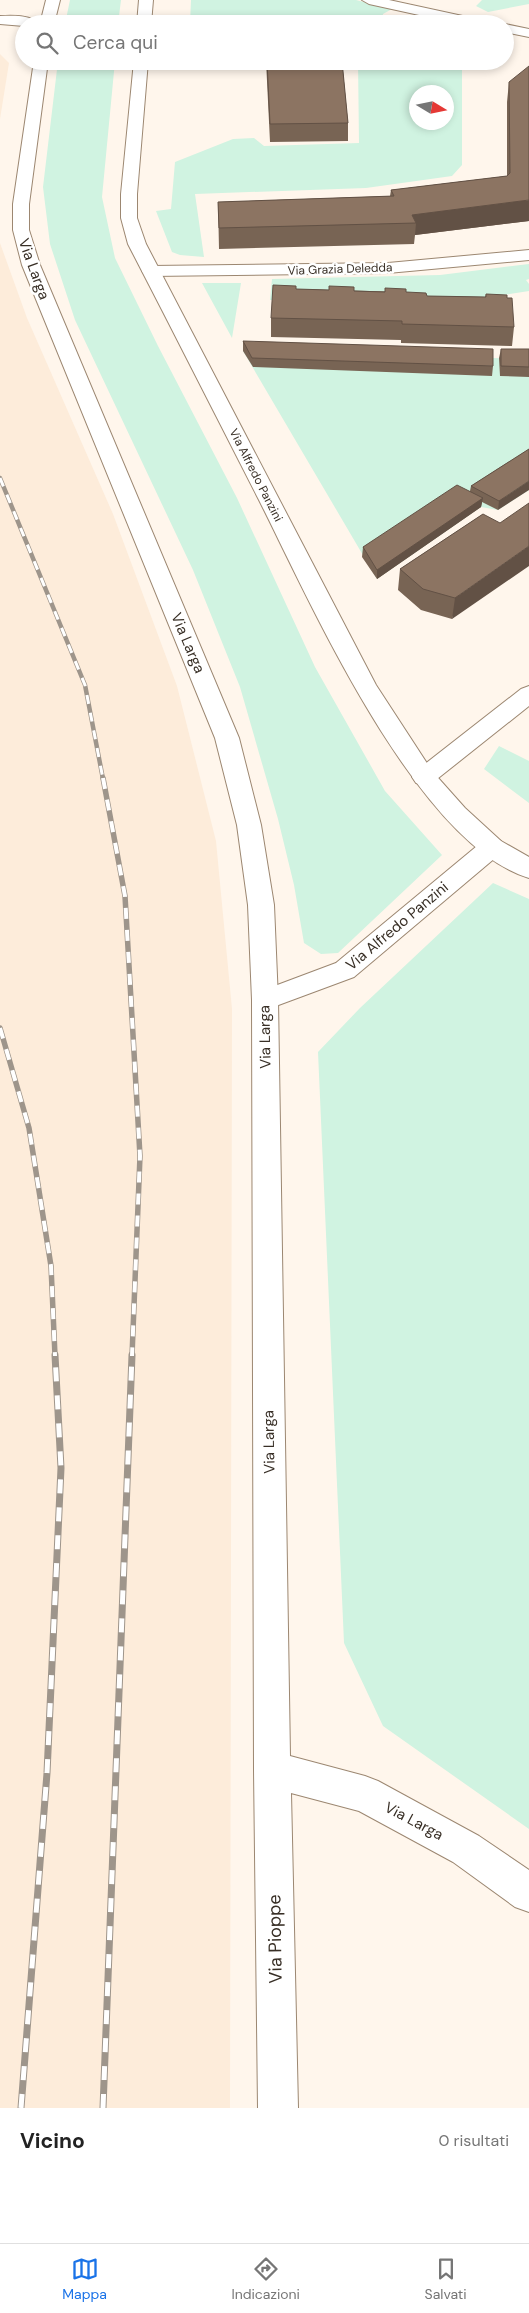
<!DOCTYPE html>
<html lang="it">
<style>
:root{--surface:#fff;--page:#f2f2f2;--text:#222;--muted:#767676;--line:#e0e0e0;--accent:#1a73e8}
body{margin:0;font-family:"DM Sans",sans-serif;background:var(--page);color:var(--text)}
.compass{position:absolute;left:409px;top:85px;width:45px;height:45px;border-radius:50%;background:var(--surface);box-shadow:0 2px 8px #0003;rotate:100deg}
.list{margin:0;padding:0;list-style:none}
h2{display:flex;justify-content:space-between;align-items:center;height:65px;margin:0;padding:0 20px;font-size:21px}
h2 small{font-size:16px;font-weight:400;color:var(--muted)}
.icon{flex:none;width:28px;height:28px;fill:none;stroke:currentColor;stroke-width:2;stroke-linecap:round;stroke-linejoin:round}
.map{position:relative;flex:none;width:529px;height:2108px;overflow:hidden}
.search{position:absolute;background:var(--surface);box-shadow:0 2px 8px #0003;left:15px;right:15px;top:15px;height:55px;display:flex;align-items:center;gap:12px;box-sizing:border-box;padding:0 18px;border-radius:28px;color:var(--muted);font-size:19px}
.sheet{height:135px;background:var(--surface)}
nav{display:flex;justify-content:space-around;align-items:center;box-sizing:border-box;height:70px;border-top:1px solid var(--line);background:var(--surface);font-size:14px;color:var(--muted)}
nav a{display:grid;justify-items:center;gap:2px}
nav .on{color:var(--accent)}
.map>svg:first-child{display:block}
</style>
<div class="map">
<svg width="529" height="2108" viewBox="0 0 529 2108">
<rect width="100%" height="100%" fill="#fff6ec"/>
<path fill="#fdecda" d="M0,54L9,63L0,119Z
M0,243L27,318L113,514L177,686L216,841L232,1009L230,2108H0Z"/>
<path fill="#d0f3e1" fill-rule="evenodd" d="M70,0H121L118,24H65Z
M191,0H356L392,9L383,14L381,24H190Z
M482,0H529V4L488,12L476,6Z
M58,61H115L102,197L115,258L158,346L237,498L315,667L385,791L442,855L338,953L321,954L304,943L294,885L278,819L240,687L193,570L75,320L50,244L43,187Z
M358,61H462V165L452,176L366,188L195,194L204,257L180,255L172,252L156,211L171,209L175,162L233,139L254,138L264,146L359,143ZM416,92H446V122H416Z
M529,264V279L526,280L529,284V291L460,302L270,300L272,279L440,275Z
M202,283H241L232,338Z
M243,351L529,359V490L498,510L481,507L377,579Z
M499,746L529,761V803L484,769Z
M493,883L529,899V1829L383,1726L344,1643L318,1052L360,1008Z"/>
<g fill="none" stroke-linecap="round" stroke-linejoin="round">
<defs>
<path id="street" d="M362,0H389L481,20L488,24H460L369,4Z
M505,24L529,29V37L505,32Z
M529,250V260L388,273L151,276L145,275L142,271L145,267L151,266L388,263Z
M529,686V706L432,783L424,785L416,783L412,777L416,771L521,689Z
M492,838L501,841L504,847L501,853L354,977L265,1010L256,1007L252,1000L256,993L336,963L483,841Z"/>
<path id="secondary" d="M46,0H60L54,24H40Z
M139,0H153L151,24H137Z
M0,16C12,16 30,14 39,24H24V26L0,24Z
M34,61H48L29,204V230L40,265L239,738L261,825L274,905L278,1000L290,1756L365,1776L378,1781L479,1836L529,1870V1912L515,1907L453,1862L359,1811L291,1793L298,2108H258L254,1770L252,1000L248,905L237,825L215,738L22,265L13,230V204Z
M134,61H148L137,194V218L146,244L376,685L432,771L465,808L501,841L529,857V878C416,844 310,601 259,500C215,414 172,329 128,244L121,218V194Z"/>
</defs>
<use href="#street" stroke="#9c8771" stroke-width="2"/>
<use href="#secondary" stroke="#9c8771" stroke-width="2"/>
<use href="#street" fill="#fff" fill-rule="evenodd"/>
<use href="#secondary" fill="#fff" fill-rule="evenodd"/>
<defs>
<path id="rail-far2" d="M0,478L85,685L103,779"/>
<path id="rail-far1" d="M103,778L125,896L140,1156L132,1356
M0,1028L29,1128L51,1266L55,1356"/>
<path id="rail" d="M21,2108L47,1773L61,1468L55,1355
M103,2108L132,1355"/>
</defs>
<use href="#rail-far2" stroke="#9e958b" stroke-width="4.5"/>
<use href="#rail-far1" stroke="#9e958b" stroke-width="5.5"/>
<use href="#rail" stroke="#9e958b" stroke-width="7"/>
<use href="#rail-far2" stroke="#fff" stroke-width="3" stroke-dasharray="9" stroke-linecap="butt"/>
<use href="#rail-far1" stroke="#fff" stroke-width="4" stroke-dasharray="11" stroke-linecap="butt"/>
<use href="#rail" stroke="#fff" stroke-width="5" stroke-dasharray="14" stroke-linecap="butt"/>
</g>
<path fill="#786454" d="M266,61H342L348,123V141L270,142Z
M509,82L529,221L415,235L414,244L219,249L218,202L390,196L391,190L507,176V102Z
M296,289L406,292L427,296L485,297L486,294L507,298L514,327L512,346L401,343V340L271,337V318Z
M243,341L493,366L492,376L253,367L243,351Z
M501,349H529V377L500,376L499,358Z
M529,449L498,510L482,502L481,507L377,579L362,557L363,547L470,491L471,486Z
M483,514L452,619L421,610L398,590L400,569Z"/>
<path fill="#625145" d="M529,200V221L415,235L416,223L412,215Z
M529,481V490L498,510L499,501Z
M483,498L481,507L377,579V570Z
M529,546V566L452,619L455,598Z"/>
<path fill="#8c7462" stroke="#625145" d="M267,61H342L348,123L270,124Z
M529,66V200L412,215L416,223L219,228L218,202L394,196L391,190L507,176L510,173L509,82Z
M273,285L296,286V289L329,290V286L354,287V291L385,292V288L406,289V292L426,293L427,296L486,297V294L507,295V298H512L514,327L402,324V321L271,318Z
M243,341L493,349V366L252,358Z
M501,349H529V367L501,366Z
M529,449V481L499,501L471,486Z
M457,485L483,498L377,570L363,547Z
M529,503V546L455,598L423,589L400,569L483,514L500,523Z"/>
<g text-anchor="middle" stroke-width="5" stroke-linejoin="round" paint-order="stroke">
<g font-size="12" fill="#382f26" stroke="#fff">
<text transform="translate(340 269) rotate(-2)" y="4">Via Grazia Deledda</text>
<text transform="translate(256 475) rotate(63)" y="4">Via Alfredo Panzini</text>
</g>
<g font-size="15" fill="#382f26" stroke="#fff">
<text transform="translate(34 269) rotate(70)" y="5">Via Larga</text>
<text transform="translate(188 643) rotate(67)" y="5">Via Larga</text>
<text transform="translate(397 926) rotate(-40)" y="5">Via Alfredo Panzini</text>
<text transform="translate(265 1037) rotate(-91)" y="5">Via Larga</text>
<text transform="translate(269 1442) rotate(-91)" y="5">Via Larga</text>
<text transform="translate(414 1821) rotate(28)" y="5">Via Larga</text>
</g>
<g font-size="18" fill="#382f26" stroke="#fff">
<text transform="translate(275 1939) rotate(-91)" y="6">Via Pioppe</text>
</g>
</g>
</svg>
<svg class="compass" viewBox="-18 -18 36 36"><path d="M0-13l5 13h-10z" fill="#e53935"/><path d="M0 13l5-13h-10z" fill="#767676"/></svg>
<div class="search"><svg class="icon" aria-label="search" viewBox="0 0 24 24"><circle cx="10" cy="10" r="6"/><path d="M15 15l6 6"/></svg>Cerca qui</div>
</div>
<section class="sheet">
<h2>Vicino<small>0 risultati</small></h2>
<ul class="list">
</ul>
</section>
<nav>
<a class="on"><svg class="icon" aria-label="map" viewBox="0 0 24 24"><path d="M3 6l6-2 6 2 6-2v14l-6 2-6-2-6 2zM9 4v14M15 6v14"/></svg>Mappa</a>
<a><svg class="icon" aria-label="directions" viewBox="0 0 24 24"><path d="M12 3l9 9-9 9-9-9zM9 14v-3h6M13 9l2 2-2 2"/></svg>Indicazioni</a>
<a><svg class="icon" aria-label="saved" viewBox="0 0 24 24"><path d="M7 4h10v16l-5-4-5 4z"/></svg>Salvati</a>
</nav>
